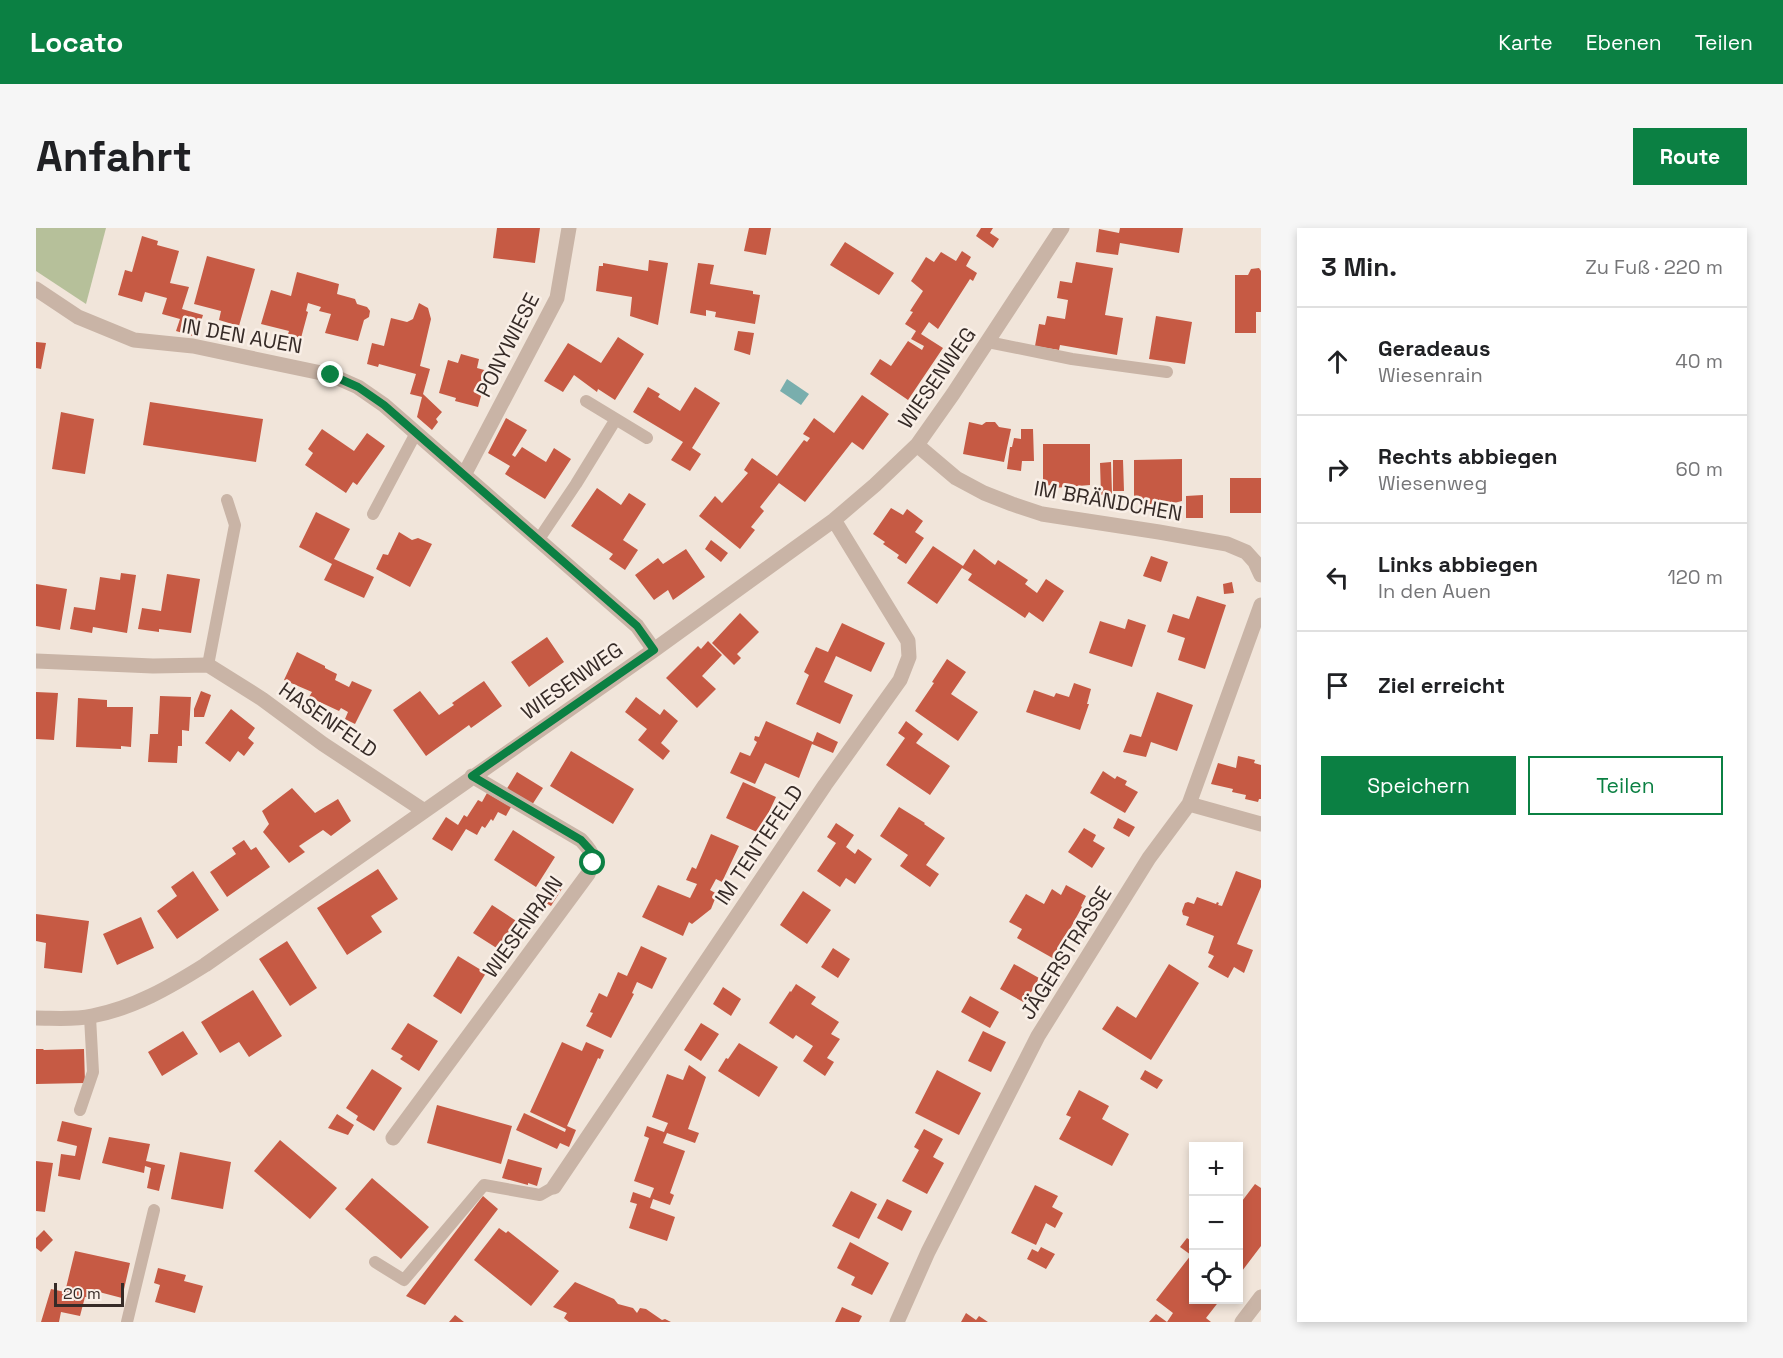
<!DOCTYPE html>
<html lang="de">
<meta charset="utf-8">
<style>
:root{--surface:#fff;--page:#f6f6f6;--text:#202124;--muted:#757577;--line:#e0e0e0;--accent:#0b8043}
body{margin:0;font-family:"Space Grotesk",sans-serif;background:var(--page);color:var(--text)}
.controls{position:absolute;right:18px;bottom:18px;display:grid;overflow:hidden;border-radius:0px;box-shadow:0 3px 9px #0003}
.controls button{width:54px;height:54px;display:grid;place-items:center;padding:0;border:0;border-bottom:2px solid var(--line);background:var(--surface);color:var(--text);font:30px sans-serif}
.scale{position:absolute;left:18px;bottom:15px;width:70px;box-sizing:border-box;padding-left:6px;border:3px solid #362b27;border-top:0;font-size:16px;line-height:21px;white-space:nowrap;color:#362b27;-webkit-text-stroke:4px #f9efe7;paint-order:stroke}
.stop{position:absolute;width:18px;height:18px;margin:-14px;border:4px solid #0b8043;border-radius:50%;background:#fff}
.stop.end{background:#0b8043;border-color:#fff;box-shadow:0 2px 6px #0008}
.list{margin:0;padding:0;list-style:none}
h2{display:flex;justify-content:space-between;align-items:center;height:78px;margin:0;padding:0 24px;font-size:26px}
h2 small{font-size:20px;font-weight:400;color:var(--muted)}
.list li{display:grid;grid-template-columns:39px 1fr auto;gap:18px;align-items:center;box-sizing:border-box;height:108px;padding:0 24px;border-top:2px solid var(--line)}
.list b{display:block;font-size:22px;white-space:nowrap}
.list p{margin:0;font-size:20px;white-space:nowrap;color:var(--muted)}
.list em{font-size:20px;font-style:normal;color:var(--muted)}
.actions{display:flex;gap:12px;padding:18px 24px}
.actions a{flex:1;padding:14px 0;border:2px solid var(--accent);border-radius:0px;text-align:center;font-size:21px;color:var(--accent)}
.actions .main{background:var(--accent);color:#fff}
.icon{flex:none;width:33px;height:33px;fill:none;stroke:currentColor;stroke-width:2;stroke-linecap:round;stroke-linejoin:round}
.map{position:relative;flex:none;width:1225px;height:1094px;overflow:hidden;border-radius:0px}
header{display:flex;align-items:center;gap:36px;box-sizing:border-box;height:84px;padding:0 30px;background:var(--accent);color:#fff}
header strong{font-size:28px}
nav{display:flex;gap:33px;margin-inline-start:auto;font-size:21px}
.intro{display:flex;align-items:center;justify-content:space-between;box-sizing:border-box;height:144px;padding:0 36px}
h1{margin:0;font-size:42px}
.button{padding:15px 27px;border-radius:0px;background:var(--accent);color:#fff;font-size:21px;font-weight:700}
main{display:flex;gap:36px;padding:0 36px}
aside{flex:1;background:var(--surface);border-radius:0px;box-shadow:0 3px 9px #0003}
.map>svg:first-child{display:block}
</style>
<header>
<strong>Locato</strong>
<nav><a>Karte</a><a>Ebenen</a><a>Teilen</a></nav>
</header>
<div class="intro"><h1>Anfahrt</h1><a class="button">Route</a></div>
<main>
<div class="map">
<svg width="1225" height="1094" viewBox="0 0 1225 1094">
<rect width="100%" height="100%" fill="#f1e5da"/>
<path fill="#b6c09a" d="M0,0H70L50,76L0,43Z"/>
<path fill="#79aead" d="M751,151L773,166L765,177L744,163Z"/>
<path fill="#c65a44" d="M461,0H504L499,35L457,30Z
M713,0H735L730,27L708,23Z
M945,0H957L954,5L963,11L957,20L940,8Z
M1084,0H1147L1143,25L1084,15L1082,27L1060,24L1063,1L1083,5Z
M106,8L122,13L121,17L143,23L134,55L153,59L146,81L167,87L160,109L140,103L144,91L126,86L131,70L109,64L106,74L82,67L89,42L96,44Z
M809,14L858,45L843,67L794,37Z
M926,23L935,29L930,38L941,45L937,53L934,51L902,101L893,94L885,106L907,120L872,172L834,146L844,131L855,138L872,113L886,122L888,118L875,111L880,103L869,96L877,84L874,83L887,63L875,53L890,29L898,34L905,24L920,33Z
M171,28L219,41L203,98L183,92L185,83L158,76Z
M613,32L632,35L622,97L594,88L596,69L560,63L563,38H567V35L612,43Z
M1040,34L1077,40L1069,87L1087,90L1081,127L1024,117L1023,122L999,118L1003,96L1009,97L1011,88L1029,91L1032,72L1021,70L1024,53L1036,55Z
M662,35L678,37L674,56L717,63V66L724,67L719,96L679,89L680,84L670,82V88L654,85Z
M1223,40L1225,43V84H1220V105H1199V47H1212L1215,41Z
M261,44L303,56L301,66L319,71L321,76L331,79L334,83L333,89L328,92L322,113L289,105L295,86L283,83L285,79L272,75L270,83L272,84L265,110L252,106L253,103L225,96L235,62L255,68Z
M383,75L392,80L395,91L384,138L394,141L387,166L406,184L400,191L402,194L396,202L381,189L386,169L374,166L380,146L343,136L342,139L331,136L336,115L348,118L355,90L371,94L377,91Z
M1120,88L1156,94L1149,136L1113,131Z
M702,103L718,105L714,127L698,122Z
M582,109L608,126L579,172L562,161L561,164L538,147L527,164L508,153L532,115L565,135Z
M0,114L10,115L5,141L0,140Z
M425,126L443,131L441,140L452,143L442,179L419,173L420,170L403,165L412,132L422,135Z
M612,159L624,166L622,169L644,183L659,159L684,175L656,220L665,226L654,243L635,232L647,214L597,184Z
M826,167L853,186L827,222L816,214L769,274L743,255L724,279L728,283L715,299L719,302L704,321L663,288L679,268L686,275L712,245L708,242L716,230L741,248L768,212L771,214L774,210L767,206L778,190L798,205Z
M114,174L227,191L220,234L107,217Z
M25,184L58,191L49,246L16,241Z
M470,190L491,202L476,227L479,229L486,219L510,234L518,220L535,231L509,271L469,246L474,238L452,225Z
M933,194L946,197L950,194H959L963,199L975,201L968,234L927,226Z
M286,201L318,223L331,205L349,218L321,257L317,254L310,265L269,237L277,225L272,221Z
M985,201H997L998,233H986L985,243L971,241L974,219H976L978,210L985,211Z
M1007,216H1054V257L1018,260L1016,257L1007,258Z
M1146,231V273L1134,276H1110L1107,274H1098V232Z
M1077,232H1087L1088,263H1077Z
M1075,234L1076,266L1065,267L1064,235Z
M1194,250H1225V285H1194Z
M561,260L585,277L593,265L610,276L587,312L602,322L589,342L573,331L577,326L535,298Z
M1167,267V290H1150V268Z
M855,280L867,287L871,281L887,293L879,304L888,310L870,336L861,330L863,327L847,316L849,314L837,306Z
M280,284L314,301L298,331L338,349L328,370L288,352L296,336L263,319Z
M363,304L376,312L382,310L396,316L374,359L340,341L347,326L352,327Z
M675,312L692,325L685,334L669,321Z
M897,318L927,338L938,321L959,337L962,332L992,352L989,356L1001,365L1010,351L1028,363L1007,394L993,384L989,390L932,352L936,346L926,340L901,376L871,355Z
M650,321L669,349L637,372L632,362L618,372L599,347L622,330L627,336Z
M1115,328L1132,334L1125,354L1107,348Z
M85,345L100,347L91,405L57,399L56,405L34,401L38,379L59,382L64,349L84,352Z
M131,346L164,351L155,405L123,401V404L102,401L106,380L125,383Z
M1196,354L1198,365L1188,366L1187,356Z
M0,356L31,361L24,402L0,398Z
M1161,368L1190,377L1169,441L1142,432L1149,410L1131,404L1137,386L1153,391Z
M704,385L723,404L701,426L705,430L698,437L676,415Z
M1092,391L1110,397L1096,439L1053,425L1064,393L1089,401Z
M806,395L849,415L835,444L800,428L788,454L817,467L804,496L760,476L773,447L768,444L780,419L792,424Z
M511,409L528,434L493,459L475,434Z
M672,413L686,427L666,448L680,461L661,480L630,450L662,418L665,421Z
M261,424L289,438V440L301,446L299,452L313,459L316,453L336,462L319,496L309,491L312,484L305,480L303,483L273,469L276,464L248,452Z
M911,431L930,444L915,466L942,484L922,513L879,483L898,455L896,454Z
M448,453L466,478L435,500L433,497L390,528L357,482L384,463L403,487L418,477L416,475Z
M1038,455L1055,461L1051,476H1053L1044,502L990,484L998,462L1018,469L1020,465L1033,469Z
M165,463L175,467L168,489H158V481Z
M0,464L22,465L18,512L0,511Z
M1121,464L1157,477L1141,523L1115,514L1110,529L1087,524L1094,506L1105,509Z
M124,468L155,469L153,503L146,502V518H142L141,535L112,534L114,506H122Z
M600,469L624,487L628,481L642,493L625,515L634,523L627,532L602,512L611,501L589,484Z
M42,470L71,472V479H97L95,519L85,518V521L40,519Z
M195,481L219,500L212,510L218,515L208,528L202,523L194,534L169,515Z
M730,493L777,514L781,504L802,514L797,525L776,516L763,550L729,535L719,556L694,545L704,524L714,528L721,514L718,512L719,508L723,509Z
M870,493L887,506L880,515L914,538L894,567L850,537L869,510L862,505Z
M535,523L598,561L577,596L514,558Z
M1202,528L1219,532L1218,535L1225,537V571H1223L1222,574L1209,571L1210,567L1196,564L1197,561L1175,556L1182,535L1200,540Z
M1067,543L1079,551L1081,548L1091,553L1089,557L1102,564L1089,585L1054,565Z
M481,544L507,560L496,577L470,562Z
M707,554L740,569L723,605L690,590Z
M256,560L279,585L302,571L315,593L295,608L287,602L263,618L269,624L253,635L227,604L233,596L226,583Z
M451,565L475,579L470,588L462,584L457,593L455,591L449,600L446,598L441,607L430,601L416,623L396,611L410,589L422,597L428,587L431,589L442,572L446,574Z
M863,579L889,595L888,596L909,610L890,637L903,646L894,659L864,638L872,627L844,608Z
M1082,590L1099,599L1093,609L1077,600Z
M800,595L818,607L810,619L819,626L822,621L836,631L819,656L810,650L804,659L781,643L800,615L791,609Z
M1048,600L1060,607L1057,613L1069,620L1056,640L1032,624Z
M477,602L519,629L500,659L458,632Z
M675,606L703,618L686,654L680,651L674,662L681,666L675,681L656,696L653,694L647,708L606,689L622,657L654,670L661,656L650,652L656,639L660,641Z
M208,612L215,622L220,619L234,639L191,669L174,644L200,626L196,620Z
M342,641L362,671L335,688L346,704L311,727L281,680Z
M157,643L183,682L141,711L121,683L141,668L135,659Z
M1200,643L1225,652V659L1201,716L1217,722L1208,745L1198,739L1192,750L1172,739L1178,728L1172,725L1178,708L1150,697L1153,689L1147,687L1146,683L1149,675L1152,674L1158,676L1161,669L1180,676L1181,674L1183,675L1182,677L1186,678Z
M517,652L527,659L515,678L505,672Z
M1030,657L1050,668L1045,678L1046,679L1023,721L1025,723L1020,732L981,710L986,701L973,694L990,666L1008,676L1016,661L1025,667Z
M767,663L795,682L771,716L744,697Z
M456,677L488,698L470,726L437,705Z
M0,686L53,693L46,745L8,740L10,715L0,713Z
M105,689L118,720L81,737L67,706Z
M251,713L281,760L254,778L223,731Z
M605,718L631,730L616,761L601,754L596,765L598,766L575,810L550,798L557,785L554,784L563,765L571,769L582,744L591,748Z
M797,720L814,731L802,750L785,739Z
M422,728L450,745L425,786L397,768Z
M978,736L1003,750L989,775L964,761Z
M1133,736L1163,755L1115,832L1066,801L1081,778L1100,790Z
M760,756L780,769L775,776L803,794L795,806L804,811L791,830L798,834L789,848L767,833L777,818L760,807L757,811L733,795L754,763L755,764Z
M687,759L705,771L695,788L677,776Z
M217,762L246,808L213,829L203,814L184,825L165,794Z
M934,768L963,784L954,800L925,784Z
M372,795L402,813L383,843L364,831L367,828L355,821Z
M665,795L683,806L665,833L648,822Z
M147,803L162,826L126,848L112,824Z
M947,803L970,814L955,844L932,833Z
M526,814L546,823L550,814L568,822L564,831L562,830L531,898L540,902L533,919L524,915L521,921L480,902L488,885L529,904L530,901L494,884Z
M703,815L742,839L723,869L682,843L690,830L692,831Z
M0,821H7L8,822L48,821L49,855L0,856Z
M653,837L670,849L652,901L663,905L659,915L631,905L627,915L649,923L634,965L638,967L634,977L617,971L614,980L639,989L631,1013L593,1000L601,976L594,974L597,964L614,970L618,960L598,953L613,910L608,908L611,898L628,904L632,895L616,889L631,846L647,852Z
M336,841L366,860L338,903L320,892L322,888L310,880Z
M901,842L945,865L923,907L879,885Z
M1109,842L1127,852L1121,861L1104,851Z
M1043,862L1073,878L1066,891L1093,906L1076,938L1023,911L1035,889L1030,887Z
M401,877L476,898L465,936L391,915Z
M301,886L318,897L312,907L292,900Z
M26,893L56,900L44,952L22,948L25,926L39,928L41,918L21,913Z
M888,901L907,911L897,929L908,935L891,966L866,953L883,922L878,919Z
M73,909L114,916L110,933L129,937L123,963L111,960L115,940L109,938L108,945L66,935Z
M244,912L301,960L274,991L218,943Z
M144,924L195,934L187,981L135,971Z
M472,931L506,940L501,958L492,955V957L466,950Z
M0,933L17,935L9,984L0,983Z
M336,950L393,999L365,1031L309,981Z
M1219,956L1225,960V1018L1203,1047V977Z
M999,957L1022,968L1016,979L1027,985L1019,1000L1010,995L1000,1017L975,1005Z
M815,963L841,976L823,1011L796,998Z
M447,968L462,981L389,1077L370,1068Z
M851,971L876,983L866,1003L841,990Z
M463,1000L470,1005L472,1003L523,1043L495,1078L438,1032Z
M8,1002L17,1012L5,1024L0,1020V1010Z
M1151,1010L1158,1015V1072H1184L1170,1090L1175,1094H1113L1120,1086L1131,1094L1137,1085L1120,1072L1155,1027L1144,1019Z
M814,1014L853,1035L836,1067L815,1057L819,1049L801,1040Z
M1005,1019L1019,1026L1010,1041L991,1031L996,1021L1002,1024Z
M39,1023L94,1035L86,1070L63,1064L61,1068L56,1070L49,1069L44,1088L25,1084L23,1094H5L15,1061L29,1064Z
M122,1040L150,1047L148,1053L167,1058L159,1085L119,1074L124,1057L118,1055Z
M539,1054L578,1071L582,1076L597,1080L601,1085L604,1080L610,1081L626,1092L629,1091L635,1094H533L528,1090L531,1085L517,1079Z
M806,1079L826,1088L823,1094H799Z
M930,1085L940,1092L943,1088L952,1094H925Z
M419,1087L428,1094H413Z"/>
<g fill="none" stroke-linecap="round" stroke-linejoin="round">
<path stroke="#c9b4a6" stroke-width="12" d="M952,114L1036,131L1131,144
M550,173L611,210
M337,286L380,205
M503,311L540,256L580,191
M172,437L199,297L191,272
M44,882L57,844L54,789
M339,1034L368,1052L448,957L504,967L518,959
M91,1094L118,982"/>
<path stroke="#c9b4a6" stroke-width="15" d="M0,61L42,89L98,112L157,118L295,147L322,159L348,177L601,398L618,422
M881,217L920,250L948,265L976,276L1006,286L1123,304L1191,316L1210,324L1219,334L1225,347
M428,247L521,70L533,0
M0,433L117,438L172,437L226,471L287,516L387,582
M1153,576L1225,596
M0,790C18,790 38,792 56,788C98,780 134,759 169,737L618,422L798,292L839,257L881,217L917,166L1026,0
M357,910L552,646C560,629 557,625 545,612L436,548
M518,959L789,557L864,452L873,429L872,413L798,292
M861,1094L892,1024L1002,808L1113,630L1153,576L1225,377
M1206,1094L1225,1069"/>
</g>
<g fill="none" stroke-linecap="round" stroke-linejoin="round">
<path stroke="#0b8043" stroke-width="8" d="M295,147L322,159L348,177L601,398L618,422L436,548L545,612L556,624L557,635"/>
</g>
<g text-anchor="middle" stroke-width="5" stroke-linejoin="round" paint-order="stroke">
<g font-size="21" fill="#362b27" stroke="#f9efe7">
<text transform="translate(206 108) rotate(10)" y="7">IN DEN AUEN</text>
<text transform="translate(472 117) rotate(-63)" y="7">PONYWIESE</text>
<text transform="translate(901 150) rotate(-55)" y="7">WIESENWEG</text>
<text transform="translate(1072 273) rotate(10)" y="7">IM BRÄNDCHEN</text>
<text transform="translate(536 453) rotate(-35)" y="7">WIESENWEG</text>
<text transform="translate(292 492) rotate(35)" y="7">HASENFELD</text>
<text transform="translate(723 617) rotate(-56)" y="7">IM TENTEFELD</text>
<text transform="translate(487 699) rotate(-54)" y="7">WIESENRAIN</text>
<text transform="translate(1030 725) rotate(-58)" y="7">JÄGERSTRASSE</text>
</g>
</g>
</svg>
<div class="controls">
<button>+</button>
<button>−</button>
<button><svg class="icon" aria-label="locate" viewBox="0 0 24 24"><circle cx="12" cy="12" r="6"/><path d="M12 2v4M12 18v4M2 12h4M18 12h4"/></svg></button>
</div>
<div class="scale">20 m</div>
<div class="stop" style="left:557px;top:635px"></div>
<div class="stop end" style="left:295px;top:147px"></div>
</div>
<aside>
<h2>3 Min.<small>Zu Fuß · 220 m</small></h2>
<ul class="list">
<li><svg class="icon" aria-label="ahead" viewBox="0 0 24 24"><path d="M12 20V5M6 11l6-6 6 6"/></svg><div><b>Geradeaus</b><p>Wiesenrain</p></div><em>40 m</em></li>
<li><svg class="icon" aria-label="right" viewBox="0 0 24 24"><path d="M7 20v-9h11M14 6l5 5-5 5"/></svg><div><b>Rechts abbiegen</b><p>Wiesenweg</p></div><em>60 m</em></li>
<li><svg class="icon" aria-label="left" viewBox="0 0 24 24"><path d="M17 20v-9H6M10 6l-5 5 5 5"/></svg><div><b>Links abbiegen</b><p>In den Auen</p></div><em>120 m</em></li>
<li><svg class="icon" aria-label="arrive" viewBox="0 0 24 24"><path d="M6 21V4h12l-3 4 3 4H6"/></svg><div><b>Ziel erreicht</b></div></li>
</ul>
<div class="actions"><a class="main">Speichern</a><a>Teilen</a></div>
</aside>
</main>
